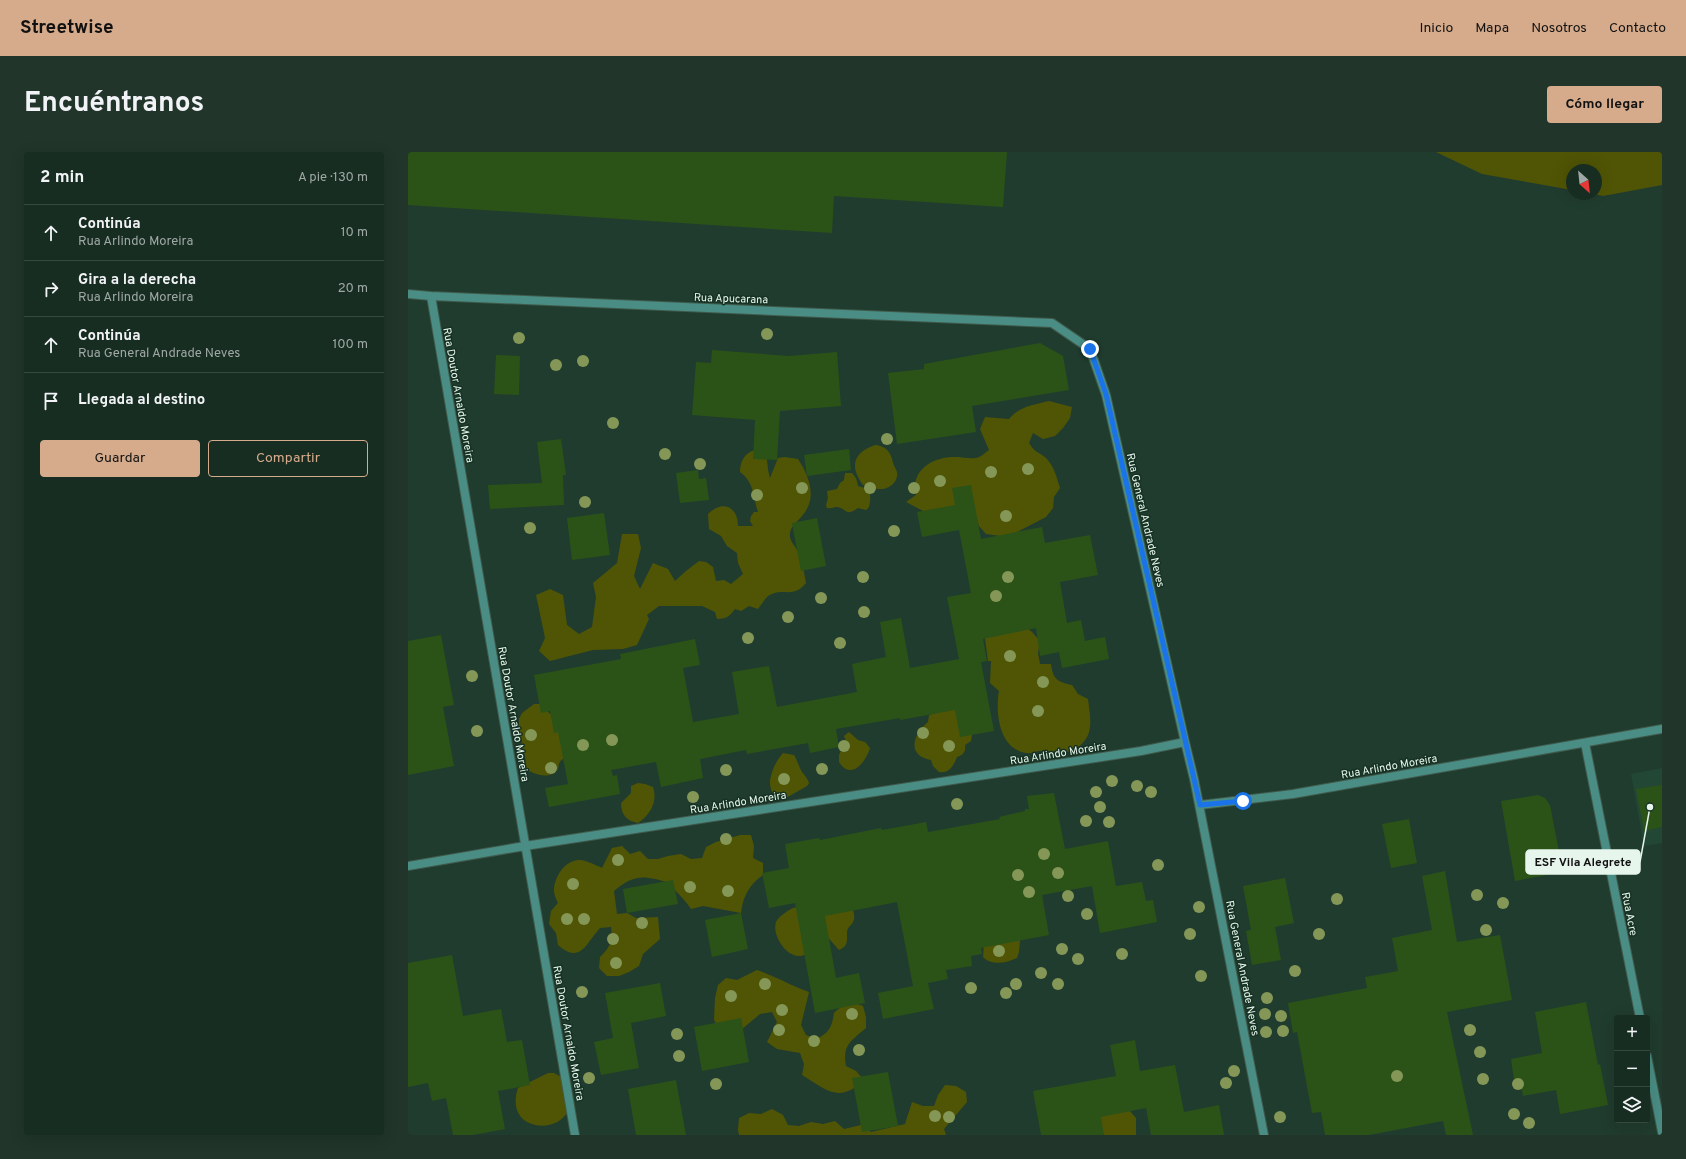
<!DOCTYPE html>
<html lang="es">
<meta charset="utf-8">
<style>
:root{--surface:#182d22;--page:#21352a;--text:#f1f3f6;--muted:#9fa8a5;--line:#364940;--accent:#d6ab8b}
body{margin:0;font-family:Overpass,sans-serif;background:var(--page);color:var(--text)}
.controls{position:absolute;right:12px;bottom:12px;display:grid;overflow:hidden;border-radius:4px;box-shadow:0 4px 16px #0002}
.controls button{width:36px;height:36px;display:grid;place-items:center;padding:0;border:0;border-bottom:1px solid var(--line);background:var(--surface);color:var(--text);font:20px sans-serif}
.compass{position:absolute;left:1158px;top:12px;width:36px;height:36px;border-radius:50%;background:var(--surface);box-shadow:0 4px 16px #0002;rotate:153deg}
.stop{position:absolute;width:12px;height:12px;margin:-9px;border:3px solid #1a73e8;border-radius:50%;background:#fff}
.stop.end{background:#1a73e8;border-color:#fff;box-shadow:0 1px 4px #0008}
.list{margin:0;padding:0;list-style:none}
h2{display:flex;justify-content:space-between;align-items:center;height:52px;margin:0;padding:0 16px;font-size:17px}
h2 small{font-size:13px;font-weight:400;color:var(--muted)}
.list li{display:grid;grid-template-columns:26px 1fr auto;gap:12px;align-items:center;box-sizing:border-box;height:56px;padding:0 16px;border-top:1px solid var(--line)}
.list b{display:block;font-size:15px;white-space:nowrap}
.list p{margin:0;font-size:13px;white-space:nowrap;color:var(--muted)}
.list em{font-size:13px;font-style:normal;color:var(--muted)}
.actions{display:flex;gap:8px;padding:12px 16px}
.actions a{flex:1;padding:9px 0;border:1px solid var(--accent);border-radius:4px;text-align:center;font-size:14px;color:var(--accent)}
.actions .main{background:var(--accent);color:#111}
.icon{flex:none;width:22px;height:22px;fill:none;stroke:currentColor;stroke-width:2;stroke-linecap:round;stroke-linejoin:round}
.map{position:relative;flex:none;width:1254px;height:983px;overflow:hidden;border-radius:4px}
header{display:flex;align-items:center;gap:24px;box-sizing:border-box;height:56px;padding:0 20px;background:var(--accent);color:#111}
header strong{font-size:19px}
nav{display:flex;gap:22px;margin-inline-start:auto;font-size:14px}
.intro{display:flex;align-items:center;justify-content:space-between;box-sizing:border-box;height:96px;padding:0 24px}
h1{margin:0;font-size:28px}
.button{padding:10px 18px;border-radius:4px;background:var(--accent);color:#111;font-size:14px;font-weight:700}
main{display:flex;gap:24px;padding:0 24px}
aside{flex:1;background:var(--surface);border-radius:4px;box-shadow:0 4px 16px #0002}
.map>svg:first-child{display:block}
</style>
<header>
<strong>Streetwise</strong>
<nav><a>Inicio</a><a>Mapa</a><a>Nosotros</a><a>Contacto</a></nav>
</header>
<div class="intro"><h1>Encuéntranos</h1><a class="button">Cómo llegar</a></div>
<main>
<aside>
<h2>2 min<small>A pie · 130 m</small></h2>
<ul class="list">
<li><svg class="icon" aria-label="ahead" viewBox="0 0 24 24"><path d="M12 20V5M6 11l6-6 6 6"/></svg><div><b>Continúa</b><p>Rua Arlindo Moreira</p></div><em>10 m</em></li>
<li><svg class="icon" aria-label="right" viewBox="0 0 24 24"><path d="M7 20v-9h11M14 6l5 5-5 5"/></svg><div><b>Gira a la derecha</b><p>Rua Arlindo Moreira</p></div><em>20 m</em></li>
<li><svg class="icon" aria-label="ahead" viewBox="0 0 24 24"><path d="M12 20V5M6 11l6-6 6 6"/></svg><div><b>Continúa</b><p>Rua General Andrade Neves</p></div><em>100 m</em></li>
<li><svg class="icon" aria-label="arrive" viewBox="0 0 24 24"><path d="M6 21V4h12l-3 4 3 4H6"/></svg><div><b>Llegada al destino</b></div></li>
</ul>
<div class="actions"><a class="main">Guardar</a><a>Compartir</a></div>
</aside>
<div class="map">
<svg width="1254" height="983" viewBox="0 0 1254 983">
<rect width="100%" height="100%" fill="#203c2e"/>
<path fill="#234735" d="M1254,616V691L1236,694L1223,622Z"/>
<path fill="#505505" d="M1028,0H1254V33L1195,44L1186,42H1188V18H1164V38L1074,22Z
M641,249L664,255L662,266L655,276L647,284L635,287L625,281L621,291C628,302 630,299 638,306C646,314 649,326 652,336L646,345L645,356L638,365L599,385L578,382L571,374L568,364L519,361L498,350L508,343C502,317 526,304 549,305C556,305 563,308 571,305C574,304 578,300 581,298L572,277L577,265L601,267C612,254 625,253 641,249Z
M467,293C478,294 483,300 485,311C486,314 488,317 489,320C491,330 480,338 471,337C466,337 460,334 455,333C442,315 444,301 467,293Z
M348,298L357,299C360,308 359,317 362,326L370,306L377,305L390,307C401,324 410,346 394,364C390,369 383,374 382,381C381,389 386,392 389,398C394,407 396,420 398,431C384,448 376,434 360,444C357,447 353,453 350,457L341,454L333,459L327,457C322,464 318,467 309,467L307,460L294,454H251L239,463L241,467L229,493L215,497L185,498L142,509L131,499L137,486L128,443L142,437L155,443L159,473L171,482L184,475L188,445L185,431L209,411L214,382H230L233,396L226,424L232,437L245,411L260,417L267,429L278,419L291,409L298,410L305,415L308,429L316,428L323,432L335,422L330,411L329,401L319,394L313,384L301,377L300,362C314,348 330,354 330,374H345L342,369L343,364L346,360H350C345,344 346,330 332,320C332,309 337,300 348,298Z
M437,321H444L448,326L450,334C461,337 463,338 462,350C461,354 462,355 458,358L450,356C437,365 440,357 429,355C425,355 424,357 419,356L418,353L420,346L419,339L429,337L432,331L436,328Z
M610,468L624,480L632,489L630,501L632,512H643C645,527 649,530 664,533L670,542L680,547C681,557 684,570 681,580C678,592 664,601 653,601C646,601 639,599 632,599C628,599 623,602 620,601C591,599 587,560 591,539L582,531L583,509H580L577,486Z
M543,545L564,582L563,589L557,593C558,600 555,603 549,605C546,613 541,622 531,620L525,614L523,608C498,604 505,582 520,570L521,563L528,561Z
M126,552H133L140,560L149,567L164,600C160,603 154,607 152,610C150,612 151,615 150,617C142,628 127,623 118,617L117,603L113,597L114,588L110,582L111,567L114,561Z
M441,580L450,588L457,590L462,596C458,610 443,629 431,610V603L438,589L436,584Z
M375,601L386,603C389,608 391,615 394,620C397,624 400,627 401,631L399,634L378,646C351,645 364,613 375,601Z
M230,631L237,632L245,635C250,650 242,663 230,671C219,669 213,663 213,651L223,641V634Z
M332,683H343L346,694L345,706L355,711V723C341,733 335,744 333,761L295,754L283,757C277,747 268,741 262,731C237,724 227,721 206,739L209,762L219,761L228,766L250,765L252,787L235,802L231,814L221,820L211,824H199L191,816L192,805C202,796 205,789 203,775L192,776C178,791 173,813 150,793L148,781L141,772L143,759L150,751C148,747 146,743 146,739C146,725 157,707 173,708C179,709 188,713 194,716L204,696L214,694L222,702L232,699L240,707H250L260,704L273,702L283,707L294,706L298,695L308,690Z
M439,743C442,750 449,763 445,770C443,774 439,775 439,781C439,790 440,794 431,798L416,781C411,787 405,797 398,802C382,812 363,784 368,770C371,764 379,759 385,756Z
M612,788L611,800L609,806C598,811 584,814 575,805L576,792Z
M349,818C367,824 383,834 401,840L393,873L398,883L408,887C421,881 424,875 426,861C437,851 441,849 455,854L458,865V876C443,889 434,893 438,914L448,919L456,928C431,952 419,938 394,923L396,912L392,901L369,897L359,890L369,870L364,860L352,862L333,878H312L306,868L307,846L310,833L318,826L329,828Z
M140,921H146L155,926C157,934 161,942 162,950C163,953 161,956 160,959C149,983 96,979 110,936Z
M537,933L548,934L558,940L559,950L536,977L538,983H331L330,978L331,966L341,961L353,962L364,957L375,963L380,973L391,974L403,970L415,972L427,969L436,977L453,973L463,980L497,972L504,950L515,954H526L530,943Z
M720,957L728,966V983H690L692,965Z"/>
<path fill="#2b5318" d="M0,0H599L595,55L426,44L424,81L0,53Z
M632,191L655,204L661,238L564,254L568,280L489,292L480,221L516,217V212Z
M304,198L381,204L429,200L433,254L372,259L369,308L345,307L347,268L284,263L288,210L303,211Z
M88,203L112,204L111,243L86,242Z
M153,287L158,323H155L156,353L82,357L80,333L134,331L129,290Z
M441,297L443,318L399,324L396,303Z
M290,318L291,327L298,326L301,348L272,351L268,321Z
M563,333L573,387L634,375L637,391L682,383L690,423L652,430L659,471L673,468L677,489L697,485L701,507L654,516L651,500L632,504L628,476L575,487L579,509L573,510L586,579L552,585L547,558L492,568V566L428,577L431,595L402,601L400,591L339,602L338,598L292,607L295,626L253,635L248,610L203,618L205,624L209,623L212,642L141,655L137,636L160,632L150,580L146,581L142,559L133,561L126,523L213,507L212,502L287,487L292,513L275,516L285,570L331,562L324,520L361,514L369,555L449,540L444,512L478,505L472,470L493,466L502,516L551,507L539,445L563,441L551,378L514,385L509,360L547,353L544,336Z
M196,361L202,403L164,408L159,366Z
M409,366L418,414L393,419L384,371Z
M33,483L46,553L35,555L46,614L0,623V489Z
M1254,633V675L1236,679L1228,637Z
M646,641L657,697L700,689L708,734L734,730L738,749L745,748L749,770L692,781L684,734L634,743L641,783L573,796L574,802L563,804L564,814L538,818L540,827L505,834L489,750L417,764L428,826L451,821L457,851L407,861L387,751L361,756L354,721L381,716L377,692L411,686L412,688L473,676L474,678L518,670L520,680L592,667L591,665L617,659V657H621L619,644Z
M1130,643L1137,646L1142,653L1155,720L1107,729L1093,649Z
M1001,667L1009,711L983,716L974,672Z
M1037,719L1049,790L1092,783L1104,848L1039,860L1065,983H1038L1035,969L961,983H917L913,960L904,961L889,880L885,881L880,851L959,836L957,825L990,819L984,786L1024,778L1014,724Z
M877,726L886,771L867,775L873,808L844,813L838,779L843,778L835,734Z
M265,728L270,752L219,761L215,737Z
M333,761L340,797L304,805L297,768Z
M44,803L55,864L93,857L99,890L114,888L122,933L90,939L97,977L65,983H45L38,946L24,949L20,931L0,935V811Z
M252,831L258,864L223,871L231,916L193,923L186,890L205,886L197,841Z
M520,831L526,857L475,867L470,841Z
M1178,850L1190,913L1192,912L1200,953L1152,962L1148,938L1115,944L1112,927L1106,928L1103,907L1134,901L1127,860Z
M333,866L341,910L294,919L286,875Z
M727,888L732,919L767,913L776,960L811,953L816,983H743L738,956L693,965L696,983H633L625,939L708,924L702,893Z
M480,920L490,974L454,980L444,926Z
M268,928L278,983H228L220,937Z"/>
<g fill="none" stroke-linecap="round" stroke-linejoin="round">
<defs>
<path id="minor" d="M0,142L23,144L644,171L682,197L698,243L777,590L786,627L856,983
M23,144L167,983
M1177,591L1232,866
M792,653L885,642L1254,577
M0,714L117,694L733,599L777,590
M1239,904L1254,980"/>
</defs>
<use href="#minor" stroke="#405a4c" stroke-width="10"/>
<use href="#minor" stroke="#498d84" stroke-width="8"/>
</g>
<g fill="#849757">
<circle cx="359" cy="182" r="6"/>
<circle cx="111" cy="186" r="6"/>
<circle cx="175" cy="209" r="6"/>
<circle cx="148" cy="213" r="6"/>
<circle cx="205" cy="271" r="6"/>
<circle cx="479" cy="287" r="6"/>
<circle cx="257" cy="302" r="6"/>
<circle cx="292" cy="312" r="6"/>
<circle cx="620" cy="317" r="6"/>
<circle cx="583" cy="320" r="6"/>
<circle cx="532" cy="329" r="6"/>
<circle cx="394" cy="336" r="6"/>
<circle cx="462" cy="336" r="6"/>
<circle cx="506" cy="336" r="6"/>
<circle cx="349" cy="343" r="6"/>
<circle cx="177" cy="350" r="6"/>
<circle cx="598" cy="364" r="6"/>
<circle cx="122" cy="376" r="6"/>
<circle cx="486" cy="379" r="6"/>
<circle cx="455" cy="425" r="6"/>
<circle cx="600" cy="425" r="6"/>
<circle cx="588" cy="444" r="6"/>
<circle cx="413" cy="446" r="6"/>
<circle cx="456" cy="460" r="6"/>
<circle cx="380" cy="465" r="6"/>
<circle cx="340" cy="486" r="6"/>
<circle cx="432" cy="491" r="6"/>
<circle cx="602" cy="504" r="6"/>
<circle cx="64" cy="524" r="6"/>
<circle cx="635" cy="530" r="6"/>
<circle cx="630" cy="559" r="6"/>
<circle cx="69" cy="579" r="6"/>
<circle cx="515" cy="581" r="6"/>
<circle cx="123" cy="583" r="6"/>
<circle cx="204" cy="588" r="6"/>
<circle cx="175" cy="593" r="6"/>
<circle cx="436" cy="594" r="6"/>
<circle cx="541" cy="594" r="6"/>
<circle cx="143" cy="616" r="6"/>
<circle cx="414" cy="617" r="6"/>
<circle cx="318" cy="618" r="6"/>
<circle cx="376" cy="627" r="6"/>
<circle cx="704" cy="629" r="6"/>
<circle cx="729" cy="634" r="6"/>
<circle cx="688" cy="640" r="6"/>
<circle cx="743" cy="640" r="6"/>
<circle cx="285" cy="645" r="6"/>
<circle cx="549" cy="652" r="6"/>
<circle cx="692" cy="655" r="6"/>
<circle cx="678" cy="669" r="6"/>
<circle cx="701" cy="670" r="6"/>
<circle cx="318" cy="687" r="6"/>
<circle cx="636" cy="702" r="6"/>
<circle cx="210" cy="708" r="6"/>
<circle cx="750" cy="713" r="6"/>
<circle cx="650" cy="721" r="6"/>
<circle cx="610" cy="723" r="6"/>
<circle cx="165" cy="732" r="6"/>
<circle cx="282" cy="735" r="6"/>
<circle cx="320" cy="739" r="6"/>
<circle cx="621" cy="740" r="6"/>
<circle cx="1069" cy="743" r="6"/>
<circle cx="660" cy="744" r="6"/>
<circle cx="929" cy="747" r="6"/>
<circle cx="1095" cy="751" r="6"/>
<circle cx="791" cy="755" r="6"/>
<circle cx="679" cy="762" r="6"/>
<circle cx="159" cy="767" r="6"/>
<circle cx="176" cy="767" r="6"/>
<circle cx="234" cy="771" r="6"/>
<circle cx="1078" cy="778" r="6"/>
<circle cx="782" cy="782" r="6"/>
<circle cx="911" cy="782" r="6"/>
<circle cx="205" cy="787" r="6"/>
<circle cx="654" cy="797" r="6"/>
<circle cx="591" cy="799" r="6"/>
<circle cx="714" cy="802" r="6"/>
<circle cx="670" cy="807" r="6"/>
<circle cx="208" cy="811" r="6"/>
<circle cx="887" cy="819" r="6"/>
<circle cx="633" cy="821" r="6"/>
<circle cx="793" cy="824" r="6"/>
<circle cx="357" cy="832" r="6"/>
<circle cx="608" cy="832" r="6"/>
<circle cx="650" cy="832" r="6"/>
<circle cx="563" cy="836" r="6"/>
<circle cx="174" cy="840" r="6"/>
<circle cx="598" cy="841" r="6"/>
<circle cx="323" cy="844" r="6"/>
<circle cx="859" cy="846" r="6"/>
<circle cx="374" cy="858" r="6"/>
<circle cx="444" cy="862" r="6"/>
<circle cx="857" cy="862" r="6"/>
<circle cx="873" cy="864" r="6"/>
<circle cx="371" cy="878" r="6"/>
<circle cx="1062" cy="878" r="6"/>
<circle cx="875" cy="879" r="6"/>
<circle cx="858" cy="880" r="6"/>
<circle cx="269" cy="882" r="6"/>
<circle cx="406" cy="889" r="6"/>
<circle cx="451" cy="898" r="6"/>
<circle cx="1072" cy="900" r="6"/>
<circle cx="271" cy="904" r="6"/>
<circle cx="826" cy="919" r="6"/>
<circle cx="989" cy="924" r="6"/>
<circle cx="181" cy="926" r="6"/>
<circle cx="1075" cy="927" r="6"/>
<circle cx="818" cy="931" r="6"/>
<circle cx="308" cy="932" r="6"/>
<circle cx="1110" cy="932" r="6"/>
<circle cx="1106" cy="962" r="6"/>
<circle cx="527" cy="964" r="6"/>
<circle cx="541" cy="965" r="6"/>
<circle cx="872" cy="965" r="6"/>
<circle cx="1121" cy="971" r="6"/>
</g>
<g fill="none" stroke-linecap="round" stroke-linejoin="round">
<path stroke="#1a73e8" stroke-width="5" d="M682,197L698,242L792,653L835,649"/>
</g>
<g text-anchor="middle" stroke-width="3" stroke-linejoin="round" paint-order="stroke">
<g font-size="11" fill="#e6f6ec" stroke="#163224">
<text transform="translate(323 146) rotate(2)" y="4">Rua Apucarana</text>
<text transform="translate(51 243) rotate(80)" y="4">Rua Doutor Arnaldo Moreira</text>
<text transform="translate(738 368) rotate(77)" y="4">Rua General Andrade Neves</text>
<text transform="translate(106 562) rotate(80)" y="4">Rua Doutor Arnaldo Moreira</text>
<text transform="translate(650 601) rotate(-9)" y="4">Rua Arlindo Moreira</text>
<text transform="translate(981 614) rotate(-10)" y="4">Rua Arlindo Moreira</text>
<text transform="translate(330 650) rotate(-9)" y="4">Rua Arlindo Moreira</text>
<text transform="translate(1222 762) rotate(79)" y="4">Rua Acre</text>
<text transform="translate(835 816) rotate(79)" y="4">Rua General Andrade Neves</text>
<text transform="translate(161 881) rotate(80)" y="4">Rua Doutor Arnaldo Moreira</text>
</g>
</g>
<path fill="none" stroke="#e6f6ec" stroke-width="1.5" d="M1242 655L1232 710"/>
<circle fill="#e6f6ec" stroke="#163224" stroke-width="1.5" cx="1242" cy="655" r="4"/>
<rect fill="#e6f6ec" stroke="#e6f6ec" stroke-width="1.5" x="1118" y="698" width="114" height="24" rx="4"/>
<g font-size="12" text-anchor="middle" font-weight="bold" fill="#111">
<text x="1175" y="714">ESF Vila Alegrete</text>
</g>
</svg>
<div class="controls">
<button>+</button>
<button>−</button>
<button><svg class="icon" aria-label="layers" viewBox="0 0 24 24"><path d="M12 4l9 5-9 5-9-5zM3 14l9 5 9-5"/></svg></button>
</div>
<svg class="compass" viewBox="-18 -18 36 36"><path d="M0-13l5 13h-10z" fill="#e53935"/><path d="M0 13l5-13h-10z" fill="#9fa8a5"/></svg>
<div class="stop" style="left:835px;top:649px"></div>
<div class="stop end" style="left:682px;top:197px"></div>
</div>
</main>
